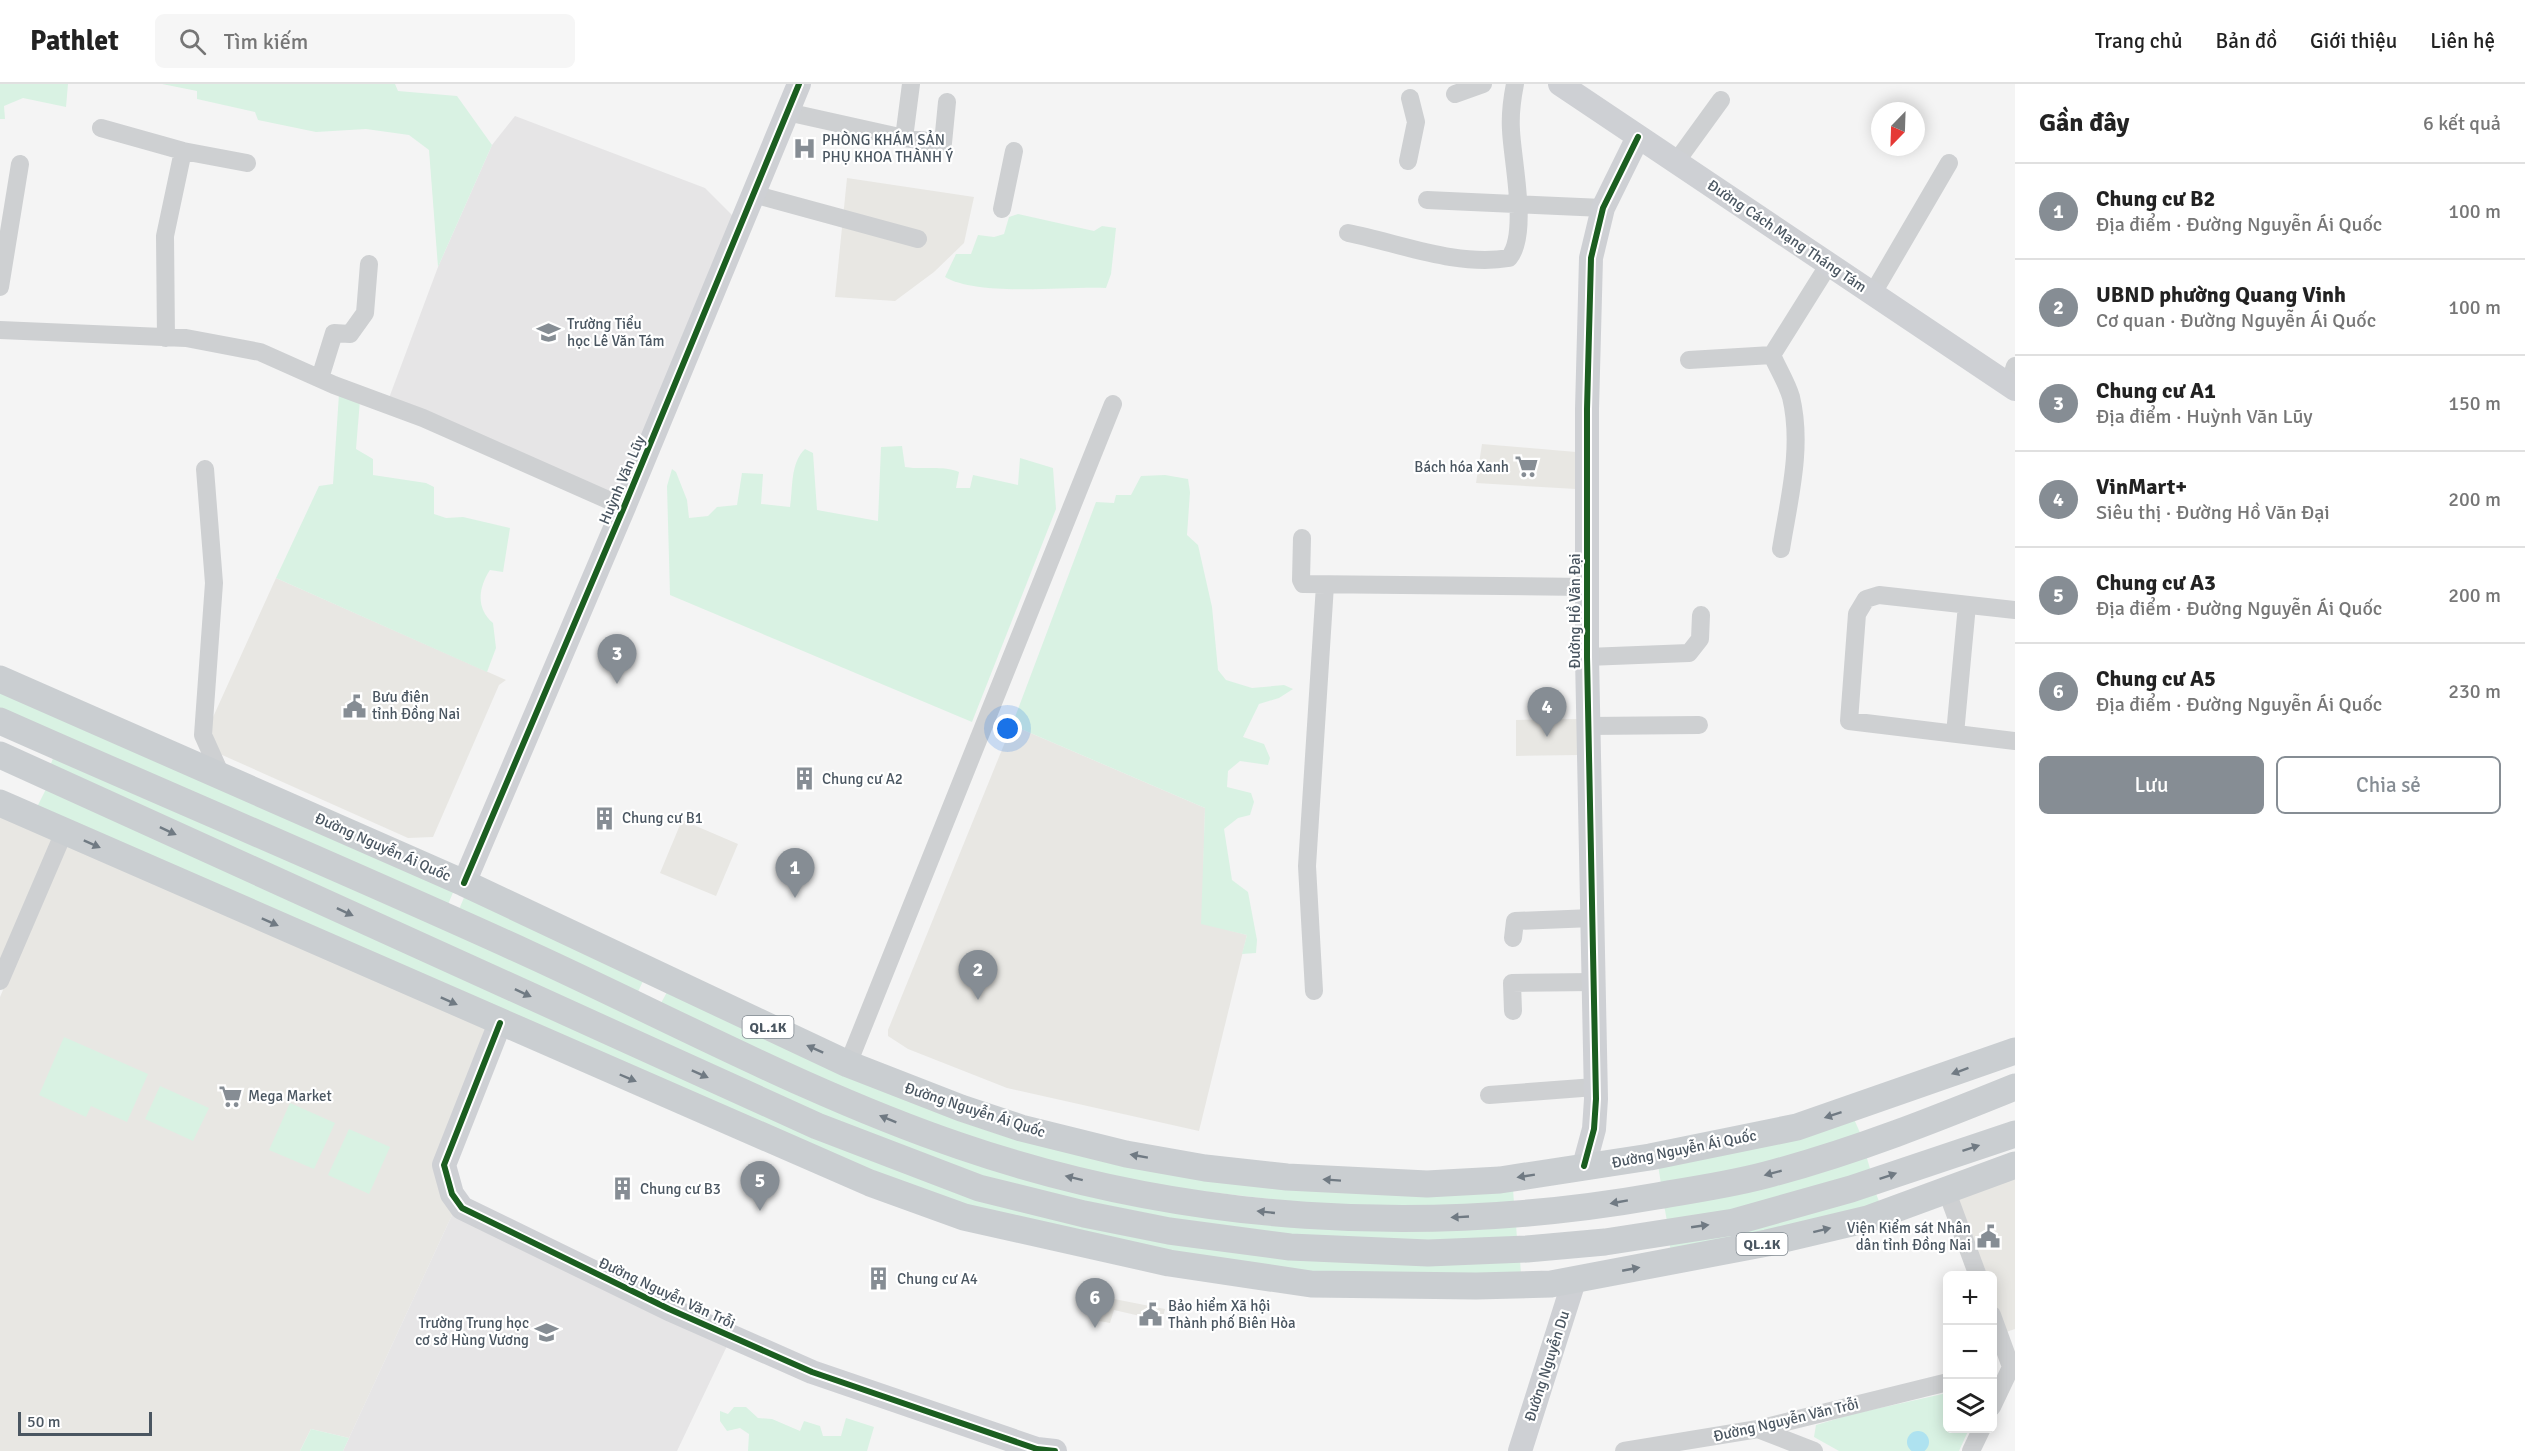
<!DOCTYPE html>
<html lang="vi">
<meta charset="utf-8">
<style>
:root{--surface:#fff;--page:#f6f6f6;--text:#222;--muted:#767676;--line:#e0e0e0;--accent:#868d94}
body{margin:0;font-family:Signika,sans-serif;background:var(--page);color:var(--text)}
.controls{position:absolute;right:18px;bottom:18px;display:grid;overflow:hidden;border-radius:9px;box-shadow:0 3px 15px #0003}
.controls button{width:54px;height:54px;display:grid;place-items:center;padding:0;border:0;border-bottom:2px solid var(--line);background:var(--surface);color:var(--text);font:30px sans-serif}
.compass{position:absolute;left:1871px;top:18px;width:54px;height:54px;border-radius:50%;background:var(--surface);box-shadow:0 3px 15px #0003;rotate:203deg}
.scale{position:absolute;left:18px;bottom:15px;width:134px;box-sizing:border-box;padding-left:6px;border:3px solid #4a5661;border-top:0;font-size:16px;line-height:21px;white-space:nowrap;color:#4a5661;-webkit-text-stroke:4px #fff;paint-order:stroke}
.you{position:absolute;left:1008px;top:645px;width:21px;height:21px;margin:-15px;border:4px solid #fff;border-radius:50%;background:#1a73e8;box-shadow:0 0 0 9px #1a73e833}
.badge{display:grid;place-items:center;width:39px;height:39px;border-radius:50%;background:var(--accent);color:#fff;font-size:20px;font-weight:700}
.pin{position:absolute;translate:-50% -50px;filter:drop-shadow(0 2px 3px #0008)}
.pin::after{content:'';position:absolute;top:32px;width:21px;height:18px;background:inherit;clip-path:polygon(0 0,100% 0,50% 100%)}
.list{margin:0;padding:0;list-style:none}
h2{display:flex;justify-content:space-between;align-items:center;height:78px;margin:0;padding:0 24px;font-size:26px}
h2 small{font-size:20px;font-weight:400;color:var(--muted)}
.list li{display:grid;grid-template-columns:39px 1fr auto;gap:18px;align-items:center;box-sizing:border-box;height:96px;padding:0 24px;border-top:2px solid var(--line)}
.list b{display:block;font-size:22px;white-space:nowrap}
.list p{margin:0;font-size:20px;white-space:nowrap;color:var(--muted)}
.list em{font-size:20px;font-style:normal;color:var(--muted)}
.actions{display:flex;gap:12px;padding:18px 24px}
.actions a{flex:1;padding:14px 0;border:2px solid var(--accent);border-radius:9px;text-align:center;font-size:21px;color:var(--accent)}
.actions .main{background:var(--accent);color:#fff}
.icon{flex:none;width:33px;height:33px;fill:none;stroke:currentColor;stroke-width:2;stroke-linecap:round;stroke-linejoin:round}
.map{position:relative;flex:none;width:2015px;height:1367px;overflow:hidden}
header{display:flex;align-items:center;gap:36px;box-sizing:border-box;height:84px;padding:0 30px;background:var(--surface);border-bottom:2px solid var(--line)}
header strong{font-size:28px}
nav{display:flex;gap:33px;margin-inline-start:auto;font-size:21px}
.search{width:420px;height:54px;background:var(--page);display:flex;align-items:center;gap:15px;box-sizing:border-box;padding:0 21px;border-radius:9px;color:var(--muted);font-size:22px}
main{display:flex}
aside{flex:1;background:var(--surface)}
.map>svg:first-child{display:block}
</style>
<header>
<strong>Pathlet</strong>
<div class="search"><svg class="icon" aria-label="search" viewBox="0 0 24 24"><circle cx="10" cy="10" r="6"/><path d="M15 15l6 6"/></svg>Tìm kiếm</div>
<nav><a>Trang chủ</a><a>Bản đồ</a><a>Giới thiệu</a><a>Liên hệ</a></nav>
</header>
<main>
<div class="map">
<svg width="2015" height="1367" viewBox="0 0 2015 1367">
<rect width="100%" height="100%" fill="#f4f4f4"/>
<path fill="#e8e7e3" d="M847,94L974,113L964,159L934,188L895,217L835,213Z
M1482,360L1576,368V405L1476,399Z
M276,494L506,596L499,601L433,753L408,754L220,670L209,642Z
M1578,635L1579,671L1516,672V636Z
M1012,641L1205,724L1202,839L1247,851L1199,1047L1007,1004L908,965L888,952V946Z
M0,730L54,755L0,880Z
M682,736L738,760L716,812L660,789Z
M65,759L487,944L434,1080L453,1129L349,1354L311,1345L300,1367H0V913Z
M2015,1089V1245L2000,1250L1993,1231L1992,1192L1978,1191L1949,1115Z
M1104,1213L1165,1225L1162,1237L1114,1226L1110,1239L1099,1237Z"/>
<path fill="#e6e5e6" d="M515,32L705,104L733,132L617,412L389,314L438,183L492,61Z
M453,1129L727,1262L677,1367H343Z"/>
<path fill="#d9f2e3" d="M0,0H68L66,23L23,14L4,22L5,35H0Z
M162,0H395L398,7L457,12L492,61L438,183L429,66L409,51L366,45L316,48L258,36L255,28L197,15V7Z
M1018,130L1094,147L1102,142L1116,144L1111,190L1106,204C1065,202 979,213 945,193L956,170H971L978,151L994,153L1004,150L1009,133Z
M339,310L360,316L356,365L373,375V391L426,399L434,403V430L446,434L463,433L510,444L503,488L490,486C478,504 476,525 493,539L496,564L487,588L276,494L319,402L333,400Z
M902,362L905,383C923,386 943,381 959,388L956,404H970L973,391L1018,401L1020,374L1053,384L1056,425L972,638L670,511L667,402L672,385L676,388L687,416L689,434L708,432L717,423L737,421L742,389L763,390L761,420L790,423C793,405 790,379 805,365L813,369L817,426L878,437L881,363Z
M1165,391L1188,395L1190,408L1187,451L1198,461L1212,523L1218,586L1226,596L1252,604L1284,601L1293,605L1279,614L1259,620L1243,653L1264,660L1270,674L1268,681L1240,677L1228,687L1227,703L1251,709L1254,718L1250,731L1238,734L1224,745L1232,796L1248,808L1257,856L1256,869L1242,870L1247,851L1201,840L1205,724L1012,641L1096,418L1114,419L1116,411H1131L1141,392Z
M0,606L454,806L447,823L0,626Z
M54,672L1022,1093L1516,1140L1517,1155L1427,1159L1287,1153L1173,1138L983,1095L880,1057L50,682Z
M47,703L977,1114L1520,1176L1521,1190H1311L1233,1180L966,1124L875,1090L36,725Z
M465,811L643,897L637,910L458,828Z
M667,908L1021,1054L1513,1104L1514,1120L1365,1126L1140,1100L1020,1071L895,1028L660,921Z
M64,953L148,990L127,1038L91,1022L86,1033L39,1011Z
M160,1002L209,1024L193,1057L145,1035Z
M290,1019L335,1039L314,1085L269,1066Z
M1854,1035L1861,1051L1767,1080L1661,1100L1658,1081Z
M349,1045L390,1063L369,1110L328,1091Z
M1866,1071L1871,1088L1732,1128L1667,1137L1664,1121Z
M1875,1107L1880,1120L1671,1168L1669,1157Z
M1947,1309L1948,1344L1969,1345L1959,1367H1839L1814,1353L1816,1341L1853,1330Z
M734,1323H746L758,1334L772,1335L800,1347L804,1337L820,1342L823,1352H841L846,1334L874,1343L867,1367H748L749,1350L740,1344L727,1347L720,1337V1327L728,1330Z
M311,1345L349,1354L343,1367H300Z"/>
<path fill="#aee2f0" d="M1907 1358a11 11 0 1 1 22 0a11 11 0 1 1-22 0Z"/>
<g fill="none" stroke-linecap="round" stroke-linejoin="round">
<path stroke="#ced0d2" stroke-width="18" d="M1455,10L1483,0
M787,28L904,54L911,0
M101,44L183,67L247,79
M904,54L943,59L947,18
M1408,77L1416,38L1410,14
M1676,78L1721,16
M753,110L918,155
M1427,116L1603,124
M1002,125L1014,67
M1348,149C1399,159 1457,183 1509,174C1529,150 1512,75 1511,46C1510,31 1512,15 1515,0
M0,203L20,80
M1873,209L1949,79
M0,246L186,254L260,268L334,301L423,334L624,423
M166,254L165,152L183,67
M1689,276L1772,271
M320,294L334,249L350,250L365,229L369,180
M2009,301L2015,282
M205,385L214,499L203,651L221,691
M1302,454L1301,496L1303,500L1587,503
M1781,465C1789,415 1803,363 1791,313C1787,299 1778,285 1772,271L1829,180
M2015,526L1879,511L1866,515L1857,530L1849,637L2015,657
M1587,573L1689,569L1700,555L1701,531
M1588,642L1699,641
M1955,650L1967,521
M1513,854L1515,837L1593,834
M0,897L64,748
M1314,907L1307,782L1325,501
M1513,927L1512,899L1594,898
M848,980L1113,320
M1489,1011L1595,1003
M1947,1108L1978,1192
M1992,1231L2011,1283L1992,1323
M1758,1345L1814,1367
M1624,1367L1758,1345L1948,1298
M1971,1367L1982,1344"/>
<path stroke="#ced0d4" stroke-width="24" d="M1560,0L2015,305
M464,799L624,423L799,0
M500,939L444,1081L452,1110L462,1124L669,1225L812,1288L1037,1365L1055,1367
M1584,1082L1594,1045L1596,1015L1587,573V325L1591,174L1603,124L1638,53
M1520,1367L1574,1197"/>
<path stroke="#caced1" stroke-width="27" d="M0,595L464,799L848,980L961,1024L1021,1044L1126,1070L1205,1084L1287,1093L1427,1100L1500,1096L1650,1073L1797,1043L2015,967
M0,637C176,715 354,790 529,870C671,935 813,1012 960,1062C1184,1139 1425,1153 1657,1112C1696,1105 1735,1100 1773,1089C1856,1067 1936,1035 2015,1003
M0,671L817,1042L979,1104L1084,1130L1169,1147L1290,1163L1428,1169L1527,1165L1605,1158L1734,1138L1851,1105L2015,1050
M0,719L870,1099L964,1133L1169,1179L1311,1200L1476,1202L1551,1200L1767,1159L1868,1135L2015,1081"/>
<defs>
<path id="cycleway" d="M464,799L624,423L799,0
M500,939L444,1081L452,1110L462,1124L669,1225L812,1288L1037,1365L1055,1367
M1584,1082L1594,1045L1596,1015L1587,573V325L1591,174L1603,124L1638,53"/>
</defs>
<use href="#cycleway" stroke="#fff" stroke-width="10"/>
<use href="#cycleway" stroke="#1b5e20" stroke-width="6"/>
</g>
<defs><path id="oneway-solid" d="M-6-.8H1V-3.2L6.5 0L1 3.2V.8H-6Z" transform="scale(1.5)"/></defs>
<g fill="#707a83">
<use href="#oneway-solid" transform="translate(168 747) rotate(25)"/>
<use href="#oneway-solid" transform="translate(92 760) rotate(24)"/>
<use href="#oneway-solid" transform="translate(345 828) rotate(25)"/>
<use href="#oneway-solid" transform="translate(270 838) rotate(24)"/>
<use href="#oneway-solid" transform="translate(523 909) rotate(25)"/>
<use href="#oneway-solid" transform="translate(449 917) rotate(24)"/>
<use href="#oneway-solid" transform="translate(815 965) rotate(-156)"/>
<use href="#oneway-solid" transform="translate(1960 987) rotate(160)"/>
<use href="#oneway-solid" transform="translate(700 990) rotate(24)"/>
<use href="#oneway-solid" transform="translate(628 994) rotate(23)"/>
<use href="#oneway-solid" transform="translate(1833 1031) rotate(162)"/>
<use href="#oneway-solid" transform="translate(888 1035) rotate(-158)"/>
<use href="#oneway-solid" transform="translate(1971 1064) rotate(-18)"/>
<use href="#oneway-solid" transform="translate(1139 1072) rotate(-170)"/>
<use href="#oneway-solid" transform="translate(1773 1089) rotate(165)"/>
<use href="#oneway-solid" transform="translate(1526 1092) rotate(171)"/>
<use href="#oneway-solid" transform="translate(1888 1092) rotate(-19)"/>
<use href="#oneway-solid" transform="translate(1074 1094) rotate(-166)"/>
<use href="#oneway-solid" transform="translate(1332 1096) rotate(-176)"/>
<use href="#oneway-solid" transform="translate(1619 1118) rotate(170)"/>
<use href="#oneway-solid" transform="translate(1266 1128) rotate(-174)"/>
<use href="#oneway-solid" transform="translate(1460 1133) rotate(177)"/>
<use href="#oneway-solid" transform="translate(1700 1142) rotate(-8)"/>
<use href="#oneway-solid" transform="translate(1822 1146) rotate(-14)"/>
<use href="#oneway-solid" transform="translate(1631 1185) rotate(-11)"/>
</g>
<defs>
<symbol id="hospital-bare" viewBox="-9 -9 18 18"><path d="M-5-5h3v3.5h4V-5h3V5h-3V1.5h-4V5h-3Z" fill="#868d94" stroke="#fff" stroke-width="2.5" paint-order="stroke"/></symbol>
<symbol id="school-bare" viewBox="-9 -9 18 18"><path d="M0-5L7-2L0 1L-7-2ZM-4 1L0 2.5L4 1V4Q0 6-4 4Z" fill="#868d94" stroke="#fff" stroke-width="2.5" paint-order="stroke"/></symbol>
<symbol id="supermarket-bare" viewBox="-9 -9 18 18"><path d="M-6-5.5h2.5l.6 2H6L4.5 2H-2.5L-4.4-4H-6ZM-1.5 3.2a1.3 1.3 0 1 0 .1 0ZM3 3.2a1.3 1.3 0 1 0 .1 0Z" fill="#868d94" stroke="#fff" stroke-width="2.5" paint-order="stroke"/></symbol>
<symbol id="civic-bare" viewBox="-9 -9 18 18"><path d="M-.6-6.5H3V-4.5H.6V-3L4-1V1h2V6H-6V1h2V-1L-.6-3ZM-1.2 2.5V6h2.4V2.5Z" fill="#868d94" stroke="#fff" stroke-width="2.5" paint-order="stroke"/></symbol>
<symbol id="building-bare" viewBox="-9 -9 18 18"><path d="M-4-6H4V6H1V3H-1V6H-4ZM-2.5-4.3h1.7v1.8h-1.7ZM.8-4.3h1.7v1.8H.8ZM-2.5-1h1.7V.8h-1.7ZM.8-1h1.7V.8H.8Z" fill="#868d94" stroke="#fff" stroke-width="2.5" paint-order="stroke"/></symbol>
</defs>
<g fill-rule="evenodd">
<use href="#hospital-bare" x="788" y="48" width="33" height="33"/>
<use href="#school-bare" x="532" y="232" width="33" height="33"/>
<use href="#supermarket-bare" x="1510" y="366" width="33" height="33"/>
<use href="#civic-bare" x="338" y="606" width="33" height="33"/>
<use href="#building-bare" x="788" y="678" width="33" height="33"/>
<use href="#building-bare" x="588" y="718" width="33" height="33"/>
<use href="#supermarket-bare" x="214" y="996" width="33" height="33"/>
<use href="#building-bare" x="606" y="1088" width="33" height="33"/>
<use href="#civic-bare" x="1972" y="1136" width="33" height="33"/>
<use href="#building-bare" x="862" y="1178" width="33" height="33"/>
<use href="#civic-bare" x="1134" y="1214" width="33" height="33"/>
<use href="#school-bare" x="530" y="1232" width="33" height="33"/>
</g>
<g text-anchor="middle" stroke-width="4.5" stroke-linejoin="round" paint-order="stroke">
<g fill="#fff" stroke="#808990" stroke-width="1.5">
<rect x="742.5" y="932" width="51" height="22" rx="4.5"/>
<rect x="1736.5" y="1149" width="51" height="22" rx="4.5"/>
</g>
<g font-size="14" font-weight="bold" fill="#4a5661">
<text x="768" y="948">QL.1K</text>
<text x="1762" y="1165">QL.1K</text>
</g>
<g font-size="15" fill="#4a5661" stroke="#fff" text-anchor="start">
<text x="822" y="61">PHÒNG KHÁM SẢN<tspan x="822" dy="17">PHỤ KHOA THÀNH Ý</tspan></text>
<text x="567" y="245">Trường Tiểu<tspan x="567" dy="17">học Lê Văn Tám</tspan></text>
<text x="1509" y="388" text-anchor="end">Bách hóa Xanh</text>
<text x="372" y="618">Bưu điện<tspan x="372" dy="17">tỉnh Đồng Nai</tspan></text>
<text x="822" y="700">Chung cư A2</text>
<text x="622" y="739">Chung cư B1</text>
<text x="248" y="1017">Mega Market</text>
<text x="640" y="1110">Chung cư B3</text>
<text x="1971" y="1149" text-anchor="end">Viện Kiểm sát Nhân<tspan x="1971" dy="17">dân tỉnh Đồng Nai</tspan></text>
<text x="897" y="1200">Chung cư A4</text>
<text x="1168" y="1227">Bảo hiểm Xã hội<tspan x="1168" dy="17">Thành phố Biên Hòa</tspan></text>
<text x="529" y="1244" text-anchor="end">Trường Trung học<tspan x="529" dy="17">cơ sở Hùng Vương</tspan></text>
</g>
<g font-size="15" fill="#4a5661" stroke="#fff">
<text transform="translate(1787 152) rotate(34)" y="5">Đường Cách Mạng Tháng Tám</text>
<text transform="translate(622 396) rotate(-67)" y="5">Huỳnh Văn Lũy</text>
<text transform="translate(1575 527) rotate(-90)" y="5">Đường Hồ Văn Đại</text>
<text transform="translate(383 763) rotate(24)" y="5">Đường Nguyễn Ái Quốc</text>
<text transform="translate(975 1026) rotate(18)" y="5">Đường Nguyễn Ái Quốc</text>
<text transform="translate(1684 1065) rotate(-11)" y="5">Đường Nguyễn Ái Quốc</text>
<text transform="translate(667 1209) rotate(25)" y="5">Đường Nguyễn Văn Trỗi</text>
<text transform="translate(1547 1282) rotate(-72)" y="5">Đường Nguyễn Du</text>
<text transform="translate(1786 1336) rotate(-13)" y="5">Đường Nguyễn Văn Trỗi</text>
</g>
</g>
</svg>
<div class="controls">
<button>+</button>
<button>−</button>
<button><svg class="icon" aria-label="layers" viewBox="0 0 24 24"><path d="M12 4l9 5-9 5-9-5zM3 14l9 5 9-5"/></svg></button>
</div>
<svg class="compass" viewBox="-18 -18 36 36"><path d="M0-13l5 13h-10z" fill="#e53935"/><path d="M0 13l5-13h-10z" fill="#767676"/></svg>
<div class="scale">50 m</div>
<div class="you"></div>
<div class="pin badge" style="left:795px;top:814px">1</div>
<div class="pin badge" style="left:978px;top:916px">2</div>
<div class="pin badge" style="left:617px;top:600px">3</div>
<div class="pin badge" style="left:1547px;top:653px">4</div>
<div class="pin badge" style="left:760px;top:1127px">5</div>
<div class="pin badge" style="left:1095px;top:1244px">6</div>
</div>
<aside>
<h2>Gần đây<small>6 kết quả</small></h2>
<ul class="list">
<li><span class="badge">1</span><div><b>Chung cư B2</b><p>Địa điểm · Đường Nguyễn Ái Quốc</p></div><em>100 m</em></li>
<li><span class="badge">2</span><div><b>UBND phường Quang Vinh</b><p>Cơ quan · Đường Nguyễn Ái Quốc</p></div><em>100 m</em></li>
<li><span class="badge">3</span><div><b>Chung cư A1</b><p>Địa điểm · Huỳnh Văn Lũy</p></div><em>150 m</em></li>
<li><span class="badge">4</span><div><b>VinMart+</b><p>Siêu thị · Đường Hồ Văn Đại</p></div><em>200 m</em></li>
<li><span class="badge">5</span><div><b>Chung cư A3</b><p>Địa điểm · Đường Nguyễn Ái Quốc</p></div><em>200 m</em></li>
<li><span class="badge">6</span><div><b>Chung cư A5</b><p>Địa điểm · Đường Nguyễn Ái Quốc</p></div><em>230 m</em></li>
</ul>
<div class="actions"><a class="main">Lưu</a><a>Chia sẻ</a></div>
</aside>
</main>
